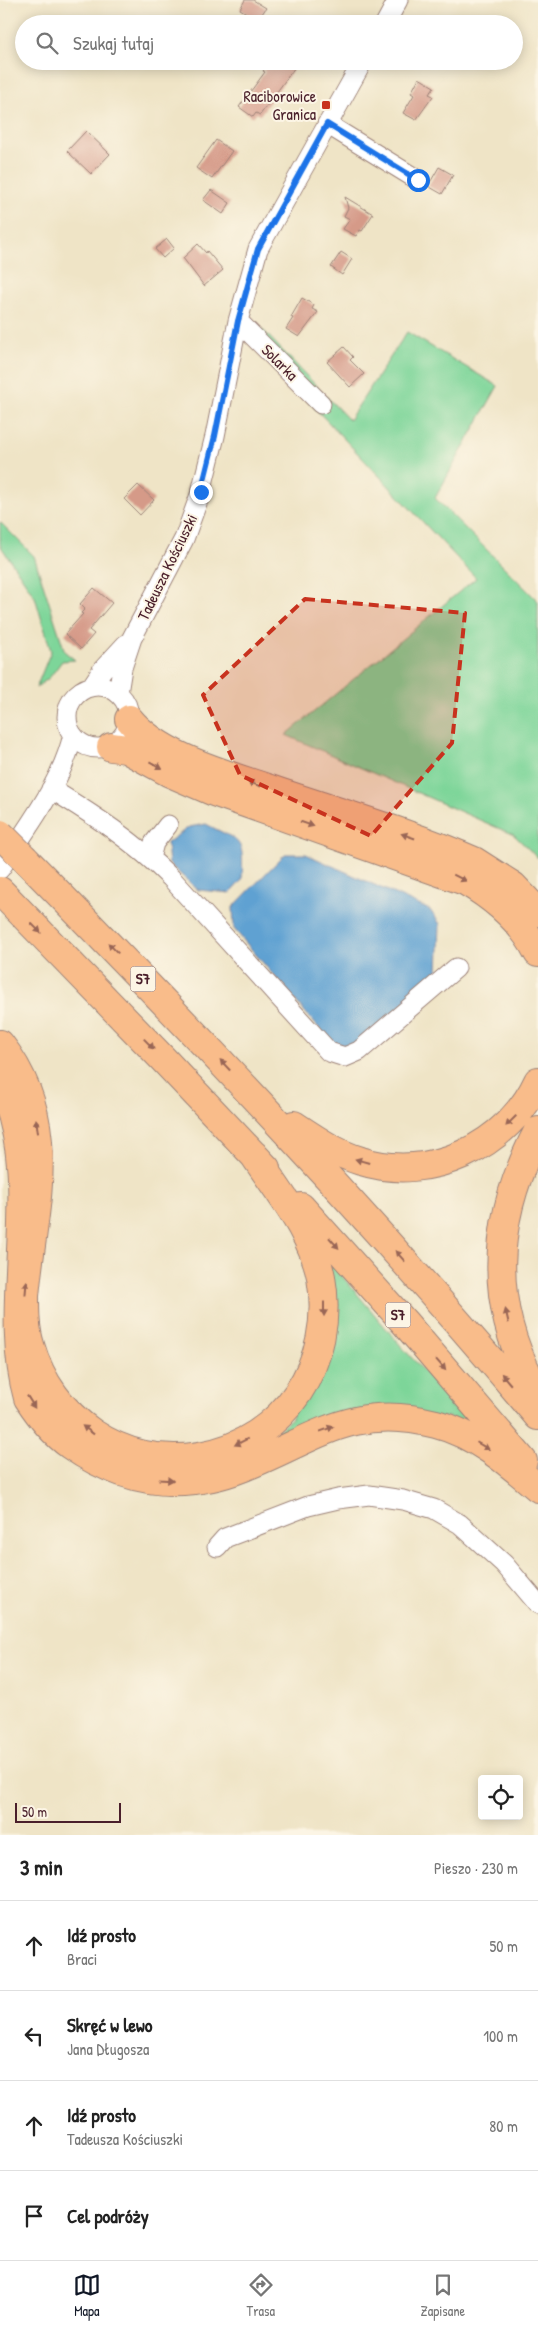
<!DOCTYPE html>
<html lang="pl">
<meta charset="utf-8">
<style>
:root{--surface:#fff;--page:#f6f6f6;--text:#222;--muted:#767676;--line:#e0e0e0;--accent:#111827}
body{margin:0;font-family:"Patrick Hand",sans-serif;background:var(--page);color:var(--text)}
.controls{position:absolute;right:15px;bottom:15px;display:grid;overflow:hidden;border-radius:5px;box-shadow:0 2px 12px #0003}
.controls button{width:45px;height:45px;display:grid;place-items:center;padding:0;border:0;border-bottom:1px solid var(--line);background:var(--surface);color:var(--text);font:25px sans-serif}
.scale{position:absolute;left:15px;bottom:12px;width:106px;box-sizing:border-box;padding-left:5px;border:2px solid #4a1f2b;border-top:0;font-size:14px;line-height:18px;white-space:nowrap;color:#4a1f2b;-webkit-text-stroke:4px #fcf5e5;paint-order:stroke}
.stop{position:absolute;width:15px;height:15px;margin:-11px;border:4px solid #1a73e8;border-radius:50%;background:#fff}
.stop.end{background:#1a73e8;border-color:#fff;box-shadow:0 1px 5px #0008}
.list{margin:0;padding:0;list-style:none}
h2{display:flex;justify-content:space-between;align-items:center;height:65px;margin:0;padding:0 20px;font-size:21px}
h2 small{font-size:16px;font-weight:400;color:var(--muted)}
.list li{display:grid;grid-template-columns:32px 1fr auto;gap:15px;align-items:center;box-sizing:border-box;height:90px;padding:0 20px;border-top:1px solid var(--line)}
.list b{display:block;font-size:19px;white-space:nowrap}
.list p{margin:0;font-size:16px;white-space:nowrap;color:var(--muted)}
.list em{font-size:16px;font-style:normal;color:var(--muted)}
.icon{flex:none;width:28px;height:28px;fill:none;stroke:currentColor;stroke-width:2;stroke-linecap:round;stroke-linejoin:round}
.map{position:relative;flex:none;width:538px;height:1835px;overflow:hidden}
.search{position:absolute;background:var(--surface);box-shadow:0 2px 12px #0003;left:15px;right:15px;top:15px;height:55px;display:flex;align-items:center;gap:12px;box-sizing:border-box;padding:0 18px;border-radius:28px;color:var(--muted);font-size:19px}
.sheet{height:425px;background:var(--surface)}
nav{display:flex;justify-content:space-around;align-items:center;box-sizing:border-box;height:70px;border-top:1px solid var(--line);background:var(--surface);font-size:14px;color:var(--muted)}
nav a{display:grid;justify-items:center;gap:2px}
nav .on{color:var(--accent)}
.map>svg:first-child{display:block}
</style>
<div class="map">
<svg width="538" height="1835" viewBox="0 0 538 1835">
<rect width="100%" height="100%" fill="#fcf5e5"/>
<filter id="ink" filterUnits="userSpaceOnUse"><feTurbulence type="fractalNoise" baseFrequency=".02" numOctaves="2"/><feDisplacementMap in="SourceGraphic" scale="10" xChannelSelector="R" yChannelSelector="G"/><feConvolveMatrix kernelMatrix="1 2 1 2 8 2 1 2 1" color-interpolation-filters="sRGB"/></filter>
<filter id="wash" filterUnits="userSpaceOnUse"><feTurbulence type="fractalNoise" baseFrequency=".0096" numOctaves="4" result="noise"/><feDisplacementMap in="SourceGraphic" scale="20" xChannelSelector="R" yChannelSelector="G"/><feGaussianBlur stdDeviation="1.12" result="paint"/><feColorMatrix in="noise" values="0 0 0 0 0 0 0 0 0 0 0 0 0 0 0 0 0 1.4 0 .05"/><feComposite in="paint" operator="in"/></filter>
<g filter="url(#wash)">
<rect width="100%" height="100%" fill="#efe4c6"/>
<path fill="#7dd599" stroke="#647a62" d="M257,324L349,420L407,332L498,386L435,498L538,601V858L514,835L286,735L476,578L255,345Z
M0,522L34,556L65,652L75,660L62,661L50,677L36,688L51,651L35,597L0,545Z
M327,1258L401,1346L457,1407L472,1427L448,1417L259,1451L292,1417Z"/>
<path fill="#5ea1d2" stroke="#54607e" d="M206,824C242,843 244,837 242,880L230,893L198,890L169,864L167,843L189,827Z
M285,854H306L430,910L440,924L438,973L355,1048L335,1047L234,929L233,907Z"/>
<g id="blocks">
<path fill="#d59a88" d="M245,0H253L266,8L258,20L240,9Z
M270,61H287L295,67L260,115L256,113L253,117L239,107L265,72L263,71Z
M419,78L434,87L429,94L433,96L416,120L403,113L414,95L411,93Z
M86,131L110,154L91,174L67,151Z
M216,140L232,151L212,179L196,168Z
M439,167L453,175L442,194L428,186Z
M211,190L230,203L223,214L203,200Z
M345,197L373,214L362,231L360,230L356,236L343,229L350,219L344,216L348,208Z
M167,239L174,248L163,258L155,249Z
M198,244L206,253L207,251L223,270L204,286L183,258Z
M341,252L352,259L342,275L331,267Z
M302,298L314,305L312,309L318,312L299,337L286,329L293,318L291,317Z
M344,347L353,357L350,360L364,374L350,387L327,362Z
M138,485L154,500L140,515L124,499Z
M94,588L112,603L89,630L94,634L81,649L65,634L83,614L81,613L85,609L80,604Z"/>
</g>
</g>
<g filter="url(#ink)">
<use href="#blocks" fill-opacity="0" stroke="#9c8278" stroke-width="1"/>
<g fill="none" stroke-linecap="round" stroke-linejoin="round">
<defs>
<path id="minor" d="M385,24L398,0
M327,124L418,180
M238,321L321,404
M67 717a31 31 0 1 1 62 0a31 31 0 1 1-62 0Z
M91,687L103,669L126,644
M118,693L122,668L132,638L184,539L201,492L215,436L238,321L258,249L363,61
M51,789C95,816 135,842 171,878L329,1052L345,1057L359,1051L456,968
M150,858L154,843L168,825
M0,869C28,826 61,785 73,735
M217,1547L225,1538L308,1506L338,1499L369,1495L403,1500L434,1509L460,1524L504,1564L538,1604"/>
<path id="highway" d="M129,719C160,757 226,774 270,789C337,812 411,833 474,861L513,886L538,912
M111,747L126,749L170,773L214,792L465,881C496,899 522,921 538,953
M25,859C202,1039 375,1222 538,1416
M0,891L163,1059L266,1168
M0,1044C62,1123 33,1205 25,1296C25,1312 25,1329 30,1345C51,1419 121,1469 199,1456C285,1442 336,1361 321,1277C312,1232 279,1193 254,1155
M0,1083C48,1183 0,1299 28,1398C39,1415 53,1433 70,1445C124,1483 182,1492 244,1467C315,1439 353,1402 436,1424C475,1434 508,1462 538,1488
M294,1125C315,1139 337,1154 361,1161C430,1183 508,1146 538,1081
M538,1131C492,1219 486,1306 538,1393
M301,1207L405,1323L523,1461"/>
</defs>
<use href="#minor" stroke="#9c8278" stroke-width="21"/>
<use href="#highway" stroke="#9c8278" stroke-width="30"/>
<use href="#minor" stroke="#fff" stroke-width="19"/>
<use href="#highway" stroke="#f9bc8a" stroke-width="28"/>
<defs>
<path id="highway-bridge" d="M0,834L25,859"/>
</defs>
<use href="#highway-bridge" stroke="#9c8278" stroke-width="30" stroke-linecap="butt"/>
<use href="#highway-bridge" stroke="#f9bc8a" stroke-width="28"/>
</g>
<defs><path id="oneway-solid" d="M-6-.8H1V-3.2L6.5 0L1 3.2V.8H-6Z" transform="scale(1.25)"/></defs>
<g fill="#996656">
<use href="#oneway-solid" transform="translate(156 765) rotate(29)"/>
<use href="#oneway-solid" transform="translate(254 784) rotate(-161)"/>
<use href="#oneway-solid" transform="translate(307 824) rotate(19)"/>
<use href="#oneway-solid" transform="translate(408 836) rotate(-161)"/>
<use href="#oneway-solid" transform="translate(460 878) rotate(26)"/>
<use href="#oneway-solid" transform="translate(36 928) rotate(45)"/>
<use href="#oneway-solid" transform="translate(113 948) rotate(-134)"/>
<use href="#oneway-solid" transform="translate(149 1044) rotate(46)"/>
<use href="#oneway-solid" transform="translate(225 1065) rotate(-133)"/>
<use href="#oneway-solid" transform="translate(511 1121) rotate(135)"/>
<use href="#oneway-solid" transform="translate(37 1126) rotate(-98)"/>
<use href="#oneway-solid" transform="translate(362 1161) rotate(-164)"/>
<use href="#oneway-solid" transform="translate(334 1243) rotate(48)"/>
<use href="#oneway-solid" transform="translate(400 1256) rotate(-132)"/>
<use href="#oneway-solid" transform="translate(26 1288) rotate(-85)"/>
<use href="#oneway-solid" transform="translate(324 1309) rotate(90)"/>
<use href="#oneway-solid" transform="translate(507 1316) rotate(-103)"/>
<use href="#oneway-solid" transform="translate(441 1365) rotate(49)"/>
<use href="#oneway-solid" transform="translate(506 1379) rotate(-130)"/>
<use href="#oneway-solid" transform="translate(31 1402) rotate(58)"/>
<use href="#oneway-solid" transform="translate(327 1429) rotate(-20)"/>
<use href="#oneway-solid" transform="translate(88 1430) rotate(-144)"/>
<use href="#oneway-solid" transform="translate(241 1442) rotate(154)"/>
<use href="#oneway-solid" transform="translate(483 1446) rotate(30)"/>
<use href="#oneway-solid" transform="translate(166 1480) rotate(3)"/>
</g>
</g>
<g fill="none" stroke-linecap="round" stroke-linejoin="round" filter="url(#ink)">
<path stroke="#1a73e8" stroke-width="6" d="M201,492L215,436L238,321L258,249L327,124L418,180"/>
</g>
<path fill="#c8321e" fill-opacity="0.2" stroke="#c8321e" stroke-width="4" stroke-dasharray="10 6" stroke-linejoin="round" d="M305,599L465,613L452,743L371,836L240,775L203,695Z"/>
<rect fill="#c8321e" stroke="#fcf5e5" stroke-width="2" x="321" y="100" width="10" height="10" rx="2.5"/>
<g text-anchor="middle" stroke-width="4" stroke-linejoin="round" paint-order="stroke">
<g fill="#fcf5e5" stroke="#7f5f63" stroke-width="1">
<rect x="130.5" y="966.5" width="25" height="25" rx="4"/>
<rect x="385.5" y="1302.5" width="25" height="25" rx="4"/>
</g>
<g font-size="15" font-weight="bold" fill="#4a1f2b">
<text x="143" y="984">S7</text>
<text x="398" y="1320">S7</text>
</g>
<g font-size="16" fill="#4a1f2b" stroke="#fcf5e5" text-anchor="end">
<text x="316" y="102">Raciborowice<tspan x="316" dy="18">Granica</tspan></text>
</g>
<g font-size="16" fill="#4a1f2b" stroke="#fcf5e5">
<text transform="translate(280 362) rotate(45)" y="6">Solarka</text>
<text transform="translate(167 567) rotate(-64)" y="6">Tadeusza Kościuszki</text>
</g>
</g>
</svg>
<div class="controls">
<button><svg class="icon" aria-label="locate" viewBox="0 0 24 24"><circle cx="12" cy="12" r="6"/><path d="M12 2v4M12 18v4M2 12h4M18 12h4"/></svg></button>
</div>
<div class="scale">50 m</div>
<div class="stop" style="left:418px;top:180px"></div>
<div class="stop end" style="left:201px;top:492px"></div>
<div class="search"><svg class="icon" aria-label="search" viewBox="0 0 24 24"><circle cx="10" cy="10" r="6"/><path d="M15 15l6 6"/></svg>Szukaj tutaj</div>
</div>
<section class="sheet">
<h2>3 min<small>Pieszo · 230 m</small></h2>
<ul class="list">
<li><svg class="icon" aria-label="ahead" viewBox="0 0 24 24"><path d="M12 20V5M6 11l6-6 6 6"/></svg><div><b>Idź prosto</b><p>Braci</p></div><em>50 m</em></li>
<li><svg class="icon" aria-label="left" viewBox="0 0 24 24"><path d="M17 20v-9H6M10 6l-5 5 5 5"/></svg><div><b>Skręć w lewo</b><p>Jana Długosza</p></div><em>100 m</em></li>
<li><svg class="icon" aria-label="ahead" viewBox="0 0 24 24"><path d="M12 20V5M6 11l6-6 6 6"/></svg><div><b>Idź prosto</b><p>Tadeusza Kościuszki</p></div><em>80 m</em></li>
<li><svg class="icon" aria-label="arrive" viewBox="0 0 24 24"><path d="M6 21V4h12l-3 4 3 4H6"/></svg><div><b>Cel podróży</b></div></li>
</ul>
</section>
<nav>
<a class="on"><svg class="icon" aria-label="map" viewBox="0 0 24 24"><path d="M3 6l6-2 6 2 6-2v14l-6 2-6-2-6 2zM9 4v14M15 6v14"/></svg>Mapa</a>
<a><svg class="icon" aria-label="directions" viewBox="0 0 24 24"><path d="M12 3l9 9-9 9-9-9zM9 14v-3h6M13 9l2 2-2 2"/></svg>Trasa</a>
<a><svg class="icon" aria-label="saved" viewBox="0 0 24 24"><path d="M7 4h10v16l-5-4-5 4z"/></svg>Zapisane</a>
</nav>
